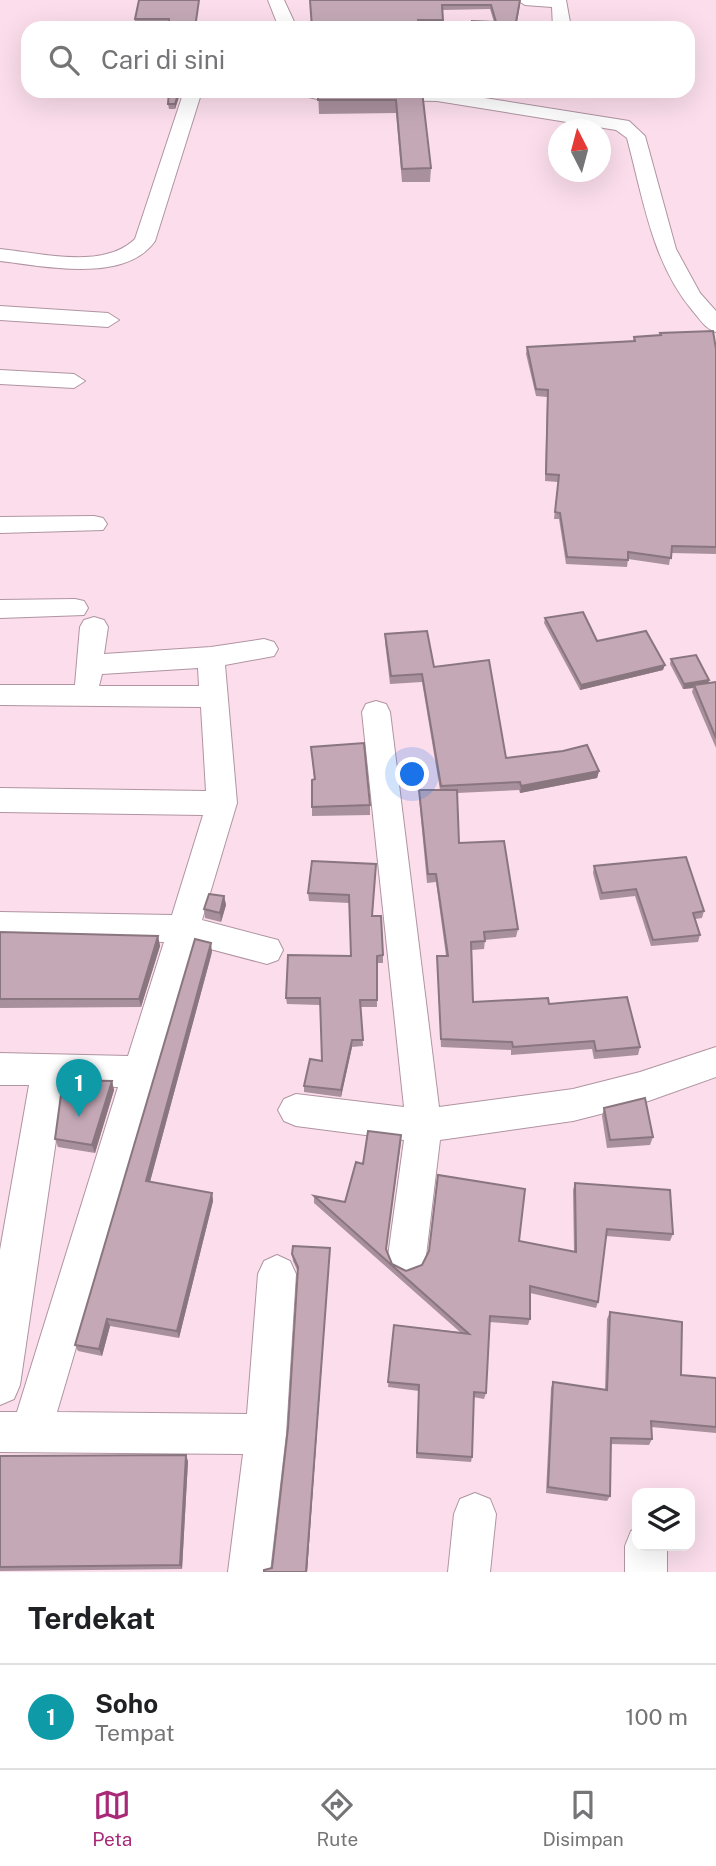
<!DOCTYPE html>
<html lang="id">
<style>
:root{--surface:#fff;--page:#f6f6f6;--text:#202124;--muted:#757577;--line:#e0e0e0;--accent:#a82978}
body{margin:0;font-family:"Public Sans",sans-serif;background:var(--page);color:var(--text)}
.controls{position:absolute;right:21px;bottom:21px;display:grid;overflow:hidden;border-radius:14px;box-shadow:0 7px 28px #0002}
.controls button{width:63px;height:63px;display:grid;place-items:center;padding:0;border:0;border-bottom:2px solid var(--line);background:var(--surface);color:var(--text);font:35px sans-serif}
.compass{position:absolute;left:548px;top:119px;width:63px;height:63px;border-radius:50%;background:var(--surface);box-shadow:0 7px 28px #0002;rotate:354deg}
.you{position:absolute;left:413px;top:775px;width:24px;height:24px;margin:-18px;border:5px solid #fff;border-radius:50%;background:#1a73e8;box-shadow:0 0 0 10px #1a73e833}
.badge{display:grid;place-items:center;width:46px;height:46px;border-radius:50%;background:var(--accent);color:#fff;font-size:23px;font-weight:700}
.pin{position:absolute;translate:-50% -58px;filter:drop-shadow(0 2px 4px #0008)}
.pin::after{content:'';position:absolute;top:37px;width:24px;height:21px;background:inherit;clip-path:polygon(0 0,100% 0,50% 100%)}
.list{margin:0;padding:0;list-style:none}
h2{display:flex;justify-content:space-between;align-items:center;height:91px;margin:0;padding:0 28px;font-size:30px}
h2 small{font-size:23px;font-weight:400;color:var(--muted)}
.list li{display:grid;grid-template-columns:46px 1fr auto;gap:21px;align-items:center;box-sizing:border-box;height:105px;padding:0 28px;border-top:2px solid var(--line)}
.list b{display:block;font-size:26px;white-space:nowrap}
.list p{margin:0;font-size:23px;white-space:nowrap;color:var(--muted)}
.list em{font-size:23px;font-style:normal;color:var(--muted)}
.icon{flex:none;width:38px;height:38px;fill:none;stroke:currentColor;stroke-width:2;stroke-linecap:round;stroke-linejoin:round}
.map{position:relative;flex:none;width:716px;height:1572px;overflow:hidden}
.search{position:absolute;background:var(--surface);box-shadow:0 7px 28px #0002;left:21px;right:21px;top:21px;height:77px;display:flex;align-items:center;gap:18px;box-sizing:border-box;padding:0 24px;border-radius:21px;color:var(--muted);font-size:26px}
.sheet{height:196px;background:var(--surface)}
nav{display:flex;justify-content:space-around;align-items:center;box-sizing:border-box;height:98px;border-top:2px solid var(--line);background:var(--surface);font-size:19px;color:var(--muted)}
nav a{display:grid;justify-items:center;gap:4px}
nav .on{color:var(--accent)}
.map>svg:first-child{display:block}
</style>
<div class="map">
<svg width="716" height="1572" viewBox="0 0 716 1572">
<rect width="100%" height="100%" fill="#fbddeb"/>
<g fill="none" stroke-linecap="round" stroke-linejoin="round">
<defs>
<path id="minor" d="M268,0H284L297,28H279Z
M517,0H566L571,28H553L552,7L525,5Z
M184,91H202L155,241C125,284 44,266 0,261V249C41,253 103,270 135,239Z
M297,91H440L629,121L645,136L676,249L700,293L716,311V332C705,329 700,319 692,310C652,262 643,198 627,138L616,130L437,101L317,99L300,95Z
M0,306L108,313L119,320L108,327L0,320Z
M0,370L74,374L85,381L74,388L0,384Z
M94,516L103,518L107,524L103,530L0,533V517Z
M75,599L84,601L88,608L84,615L0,618V600Z
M94,617L104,620L108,627L104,654L211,647L264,639L274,642L278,649L274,656L225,665L237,803L202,920L278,940L283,950L278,960L267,964L195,945L57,1412L247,1414L258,1274L264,1261L277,1255L290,1261L296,1274L286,1434L270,1572H228L243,1454L0,1452V1412H17L118,1087L64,1086L20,1385L14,1399L0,1405V1250L29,1085H0V1053L128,1056L164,942L0,938V912L172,915L203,815L0,812V788L206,791L201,707L0,705V685H75L80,627L84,620ZM198,668L199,686H99L102,674Z
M376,701L386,704L390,712L439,1107L573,1089L640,1072L716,1047V1077L640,1104L573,1121L440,1140L426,1256L420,1269L407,1275L394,1269L388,1256L404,1140L296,1126L284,1121L278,1110L284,1099L296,1094L404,1107L362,712L366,704Z
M475,1493L490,1499L496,1514L490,1572H448L454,1514L460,1499Z
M637,1528V1546H667V1572H625V1546L631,1531Z"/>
</defs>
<use href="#minor" stroke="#b094a1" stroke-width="2"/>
<use href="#minor" fill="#fff" fill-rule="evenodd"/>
</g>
<path fill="#a9909d" d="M200,0L169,24H135V19Z
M309,0L520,5L517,22H494L490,9L442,10L443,25L419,24Z
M181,91L175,109H169L168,104Z
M318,91H422L431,168L430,182H402L396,113L319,114Z
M660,333L716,349V554L671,553L669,565L628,559L627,567L566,564L559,519H554L558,482L545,481L547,397L536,396L526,354L527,347L633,341L634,337L660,335Z
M545,618L597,641L663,670L580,690L544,623Z
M385,634L434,667L506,758L599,771L597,778L520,793L519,790L457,793L459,843L518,929L516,937L485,940L484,949L472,950L473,1002L549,1004L640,1047L638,1055L594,1059L592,1049L511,1055V1050L441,1047L437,964V956H446L436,882L427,883L419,798V790H440L422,682L390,684L385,642Z
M671,659L709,680L708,683L716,682V748L692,692L693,688L683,689L670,664Z
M311,747L370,805V815L312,816V780L314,779Z
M312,861L373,916L383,955V963H377V1007H361L363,1046L352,1047L341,1097L304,1092V1086L322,1061L320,1005L287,1004L286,998L351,956L349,903L309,901L308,893Z
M594,866L704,911L702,918L695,919L700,935L698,942L651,946L635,896L600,900L593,873Z
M224,896L226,905L221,922L205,918L204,909Z
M0,932L158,936L160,946L141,1007L0,1008Z
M212,952L150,1182L212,1193L213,1201L179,1338L110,1326L102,1356L78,1351L75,1345Z
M112,1081L114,1090L95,1153L58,1147L55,1139Z
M604,1108L653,1137L650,1145L607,1148L602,1116Z
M401,1142L386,1250L392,1264L406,1271L519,1241L574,1252L573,1190L575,1183L673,1234L670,1241L606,1236L598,1302L596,1308L530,1293V1319L528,1325L489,1322L486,1393L484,1399L473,1397L472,1457L471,1462L416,1458L419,1391L388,1387L394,1325L460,1332L314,1203V1196L345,1202L363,1164Z
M330,1248L307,1572H264L272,1568L288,1428L298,1272L293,1261L292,1254Z
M610,1312L681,1375L716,1378V1433L651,1427L652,1439L649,1445L611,1444L610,1496L607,1501L546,1493L551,1388L553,1382L605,1390L607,1319Z
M0,1456L188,1461L182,1569L0,1571Z"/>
<path fill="#89767f" d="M179,91H181L175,109V104Z
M665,665L663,670L580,690L581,685Z
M709,680L708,685H694L693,688L683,689L684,684Z
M599,771L597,778L520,793L521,786Z
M224,896L226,905L221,922L220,913Z
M158,936L160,946L141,1007L139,999Z
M211,943L212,952L148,1189L146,1181Z
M352,1040V1047L341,1097V1090Z
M112,1081L114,1090L95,1153L92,1145Z
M212,1193L213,1201L179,1338L177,1331Z
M330,1248L307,1572H306Z
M107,1319L110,1326L102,1356L99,1349Z
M186,1455L188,1461L182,1569L180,1565Z"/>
<path fill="#c4a8b6" stroke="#89767f" stroke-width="2" d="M139,0H199L195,28H169V19H135Z
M310,0H520L516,22L560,26L559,28H472V21L496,22L491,5H442L443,20H418L419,28H312Z
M169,91H179L175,104H168Z
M318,91H422L431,168L402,169L396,100H318Z
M713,331L716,349V547L672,546L671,558L628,552V560L567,557L560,513L555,512L559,475L546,474L548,390L536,389L527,347L635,341L634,337L661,335L660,333Z
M583,612L597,641L646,631L665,665L581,685L545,618Z
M427,631L434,667L489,660L506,758L563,751L587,745L599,771L521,786L520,782L441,786L422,674L391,676L385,634Z
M696,655L709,680L684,684L671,659Z
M716,682V738L694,685Z
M364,743L370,805L312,807V780L315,779L311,747Z
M419,790H457L459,843L504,841L518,929L484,932L485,941L471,942L473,1002L548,998L549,1004L627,997L640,1047L596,1051L594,1041L513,1047L512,1042L441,1039L437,956H448L436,874H428Z
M686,857L704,911L693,913L700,935L653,940L636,889L602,893L594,866Z
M312,861L376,864L372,916H381L383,955L377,956V1000H360L363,1040H352L341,1090L304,1086L310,1059L322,1061L320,998H286L288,955L351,956L349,895L308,893Z
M209,894L224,896L220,913L204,909Z
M0,932L158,936L139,999H0Z
M195,939L211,943L146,1181L212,1193L177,1331L107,1319L99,1349L75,1345Z
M63,1080L112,1081L92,1145L55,1139Z
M645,1098L653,1137L610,1140L604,1108Z
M368,1131L401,1135L386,1249L392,1264L406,1271L422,1265L429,1251L438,1175L525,1189L519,1241L576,1252L575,1183L670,1190L673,1234L607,1229L598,1302L530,1286V1319L490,1316L486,1393L474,1392L472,1457L417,1453L419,1385L388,1382L394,1325L469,1334L314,1196L345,1202L356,1162L363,1164Z
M293,1246L330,1248L306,1572H264V1570L272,1568L288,1428L298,1267L292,1254Z
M610,1312L682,1322L681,1375L716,1378V1427L651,1421L652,1439L611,1438L610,1496L548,1487L553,1382L607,1390Z
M186,1455L180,1565L0,1567V1456Z"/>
</svg>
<div class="controls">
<button><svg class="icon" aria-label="layers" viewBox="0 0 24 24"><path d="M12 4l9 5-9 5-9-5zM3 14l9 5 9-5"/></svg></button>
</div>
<svg class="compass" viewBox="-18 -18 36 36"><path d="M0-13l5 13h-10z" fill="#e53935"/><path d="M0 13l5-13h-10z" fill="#757577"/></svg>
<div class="you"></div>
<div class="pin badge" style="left:79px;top:1117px;background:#0f9aa8">1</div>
<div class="search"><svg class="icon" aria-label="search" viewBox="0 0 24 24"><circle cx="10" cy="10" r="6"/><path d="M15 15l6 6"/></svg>Cari di sini</div>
</div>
<section class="sheet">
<h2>Terdekat<small></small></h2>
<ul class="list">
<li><span class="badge" style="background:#0f9aa8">1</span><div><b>Soho</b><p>Tempat</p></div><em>100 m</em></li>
</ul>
</section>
<nav>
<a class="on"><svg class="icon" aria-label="map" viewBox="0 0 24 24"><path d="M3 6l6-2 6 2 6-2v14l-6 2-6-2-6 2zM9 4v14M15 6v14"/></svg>Peta</a>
<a><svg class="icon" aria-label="directions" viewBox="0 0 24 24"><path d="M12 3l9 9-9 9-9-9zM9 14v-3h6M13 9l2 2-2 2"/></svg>Rute</a>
<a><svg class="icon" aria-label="saved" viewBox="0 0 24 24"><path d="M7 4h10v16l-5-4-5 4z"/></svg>Disimpan</a>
</nav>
